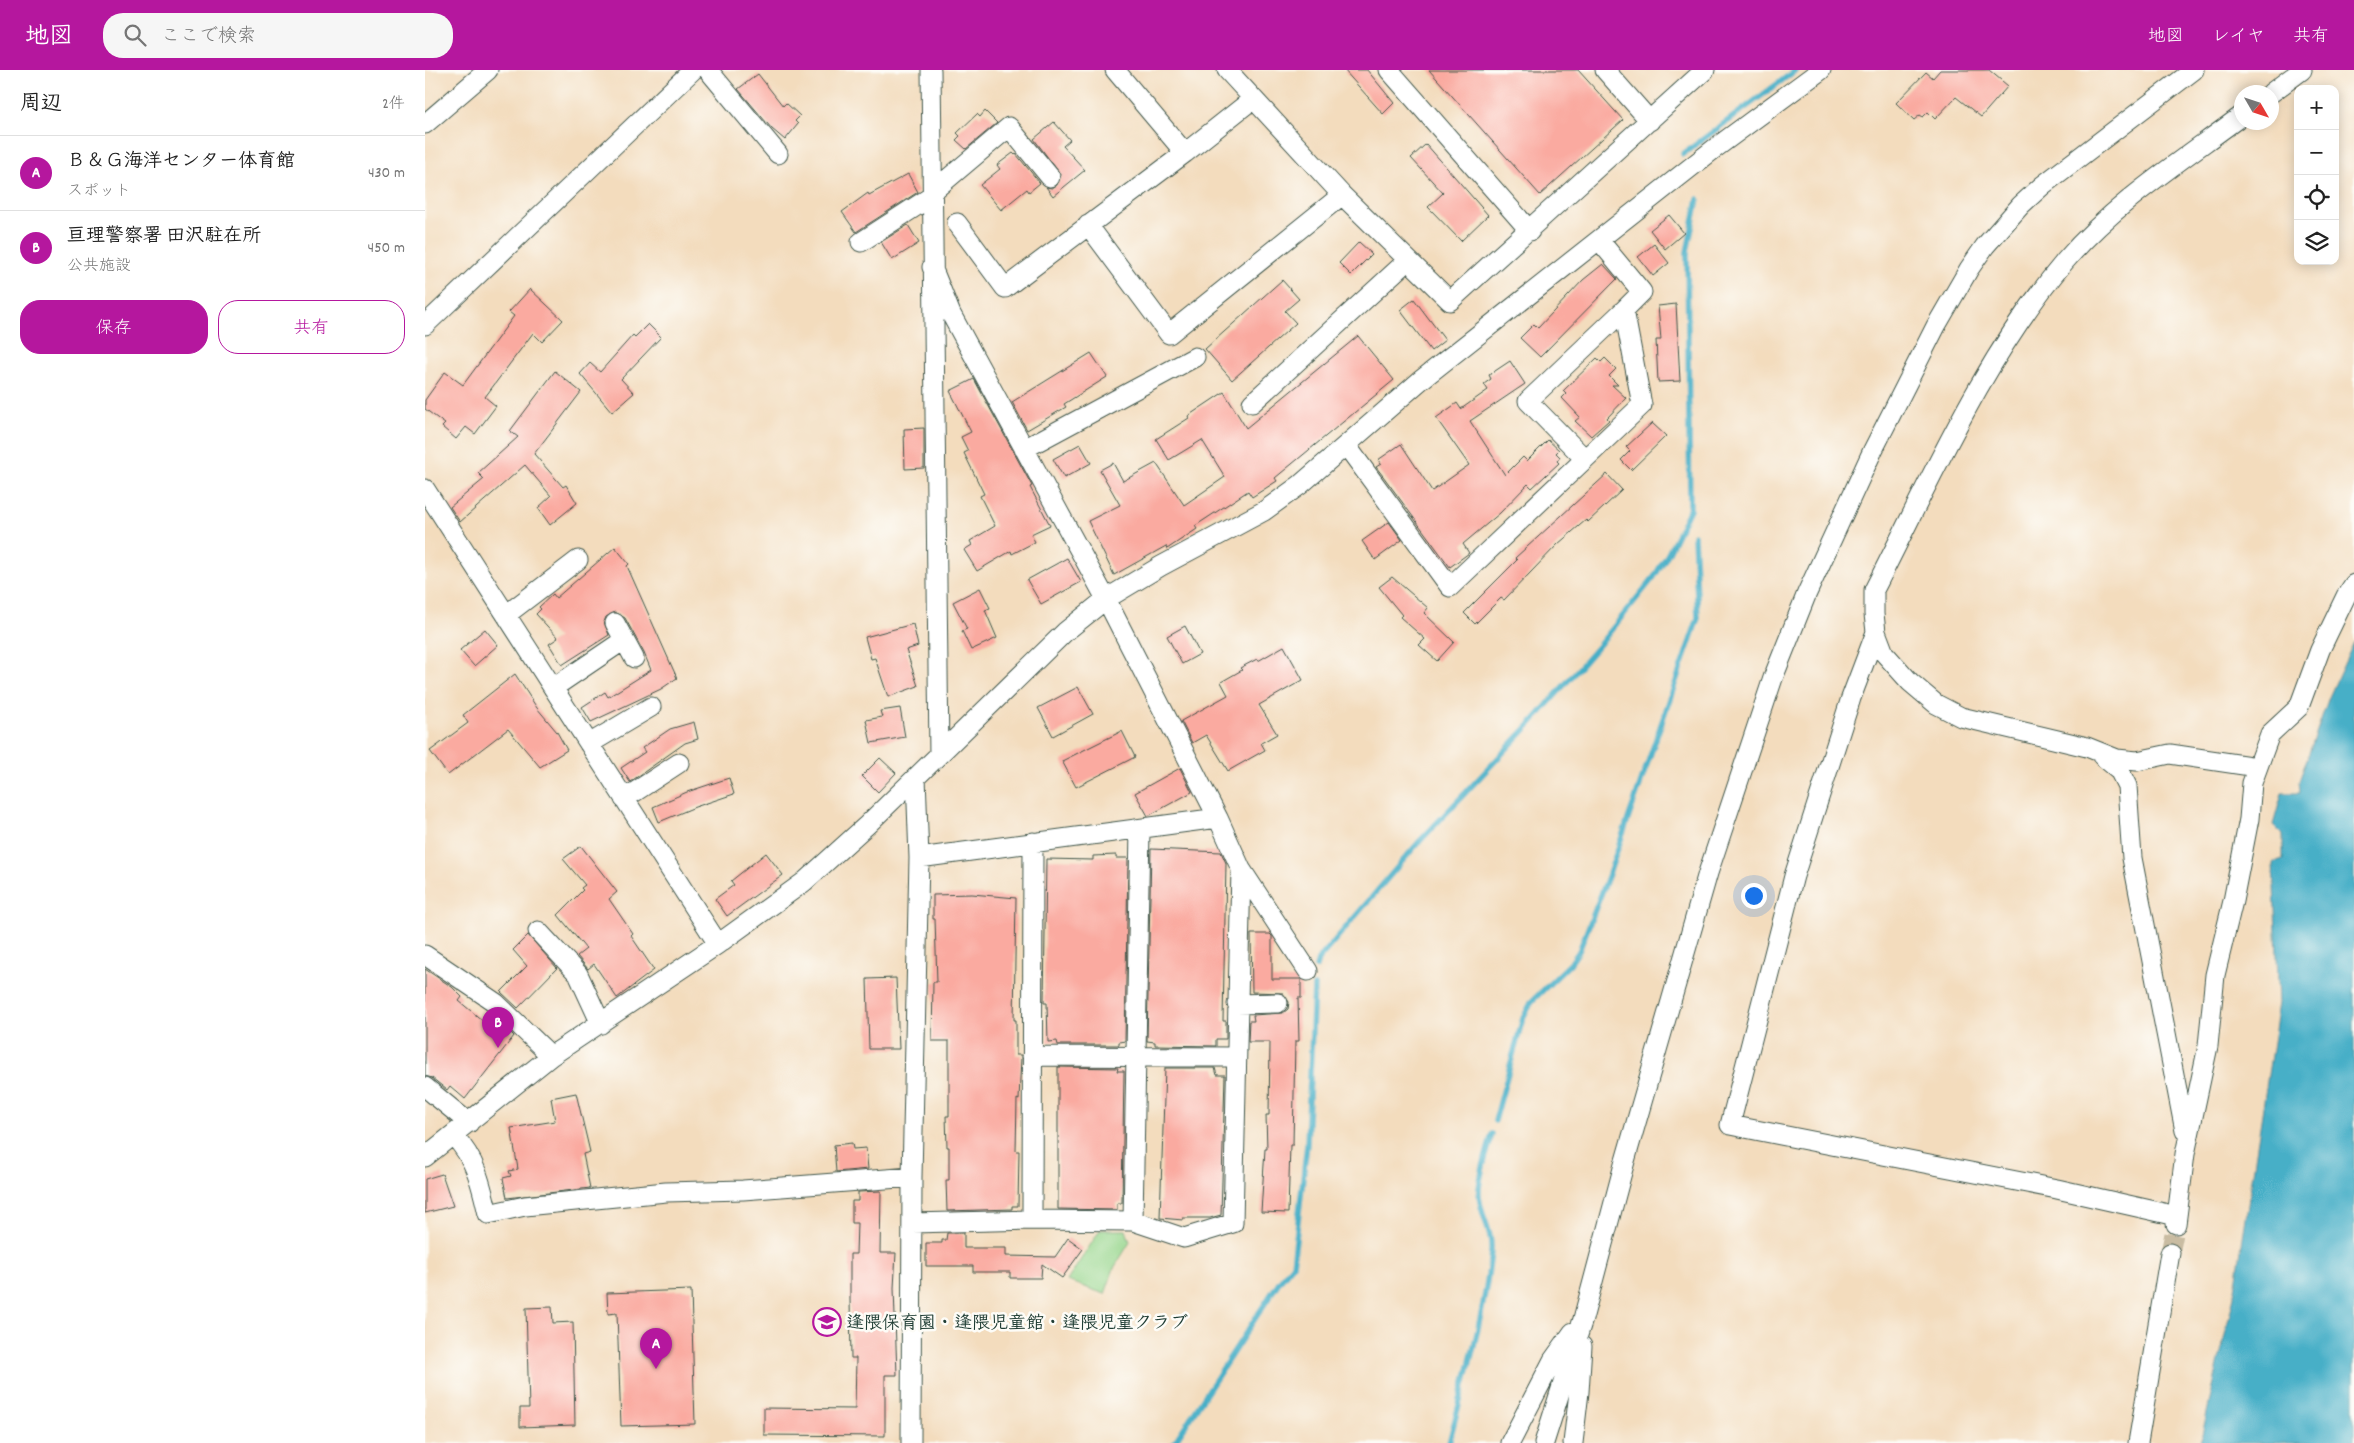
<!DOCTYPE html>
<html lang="ja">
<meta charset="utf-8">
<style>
:root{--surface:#fff;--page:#f6f6f6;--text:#222;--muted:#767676;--line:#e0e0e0;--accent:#b5179e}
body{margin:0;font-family:Dekko,"Klee One",sans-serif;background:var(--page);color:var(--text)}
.controls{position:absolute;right:15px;top:15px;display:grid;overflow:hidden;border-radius:10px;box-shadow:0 2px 12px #0003}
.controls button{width:45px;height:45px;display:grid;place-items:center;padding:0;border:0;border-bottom:1px solid var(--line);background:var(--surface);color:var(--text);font:25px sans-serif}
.compass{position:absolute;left:1809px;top:15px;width:45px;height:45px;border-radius:50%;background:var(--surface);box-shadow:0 2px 12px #0003;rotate:129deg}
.you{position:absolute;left:1328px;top:825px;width:18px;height:18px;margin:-12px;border:4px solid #fff;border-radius:50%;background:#1a73e8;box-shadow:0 0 0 8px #1a73e833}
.badge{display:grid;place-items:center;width:32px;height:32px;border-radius:50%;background:var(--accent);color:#fff;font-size:16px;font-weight:700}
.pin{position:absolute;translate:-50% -41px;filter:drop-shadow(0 1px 2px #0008)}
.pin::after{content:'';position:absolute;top:26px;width:18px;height:15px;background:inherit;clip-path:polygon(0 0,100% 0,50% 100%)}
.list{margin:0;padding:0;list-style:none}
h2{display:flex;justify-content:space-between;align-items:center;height:65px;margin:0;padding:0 20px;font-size:21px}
h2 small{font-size:16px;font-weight:400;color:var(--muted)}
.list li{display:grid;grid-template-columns:32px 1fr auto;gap:15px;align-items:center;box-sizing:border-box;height:75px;padding:0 20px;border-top:1px solid var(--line)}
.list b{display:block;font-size:19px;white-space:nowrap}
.list p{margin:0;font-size:16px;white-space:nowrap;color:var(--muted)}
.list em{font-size:16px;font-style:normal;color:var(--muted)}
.actions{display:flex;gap:10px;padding:15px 20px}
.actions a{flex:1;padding:11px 0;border:1px solid var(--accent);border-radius:20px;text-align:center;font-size:18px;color:var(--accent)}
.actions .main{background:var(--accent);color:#fff}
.icon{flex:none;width:28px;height:28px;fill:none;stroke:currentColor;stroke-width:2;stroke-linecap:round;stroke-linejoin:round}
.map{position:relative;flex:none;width:1929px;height:1373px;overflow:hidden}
header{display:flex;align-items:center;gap:30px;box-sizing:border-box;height:70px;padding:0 25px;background:var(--accent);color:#fff}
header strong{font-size:24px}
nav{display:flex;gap:28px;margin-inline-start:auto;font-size:18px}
.search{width:350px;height:45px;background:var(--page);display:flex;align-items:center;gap:12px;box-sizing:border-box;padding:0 18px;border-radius:20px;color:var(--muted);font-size:19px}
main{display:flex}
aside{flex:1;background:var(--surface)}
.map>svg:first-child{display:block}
</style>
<header>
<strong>地図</strong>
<div class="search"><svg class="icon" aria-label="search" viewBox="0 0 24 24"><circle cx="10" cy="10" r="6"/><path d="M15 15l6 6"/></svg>ここで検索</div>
<nav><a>地図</a><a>レイヤ</a><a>共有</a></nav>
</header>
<main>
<aside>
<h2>周辺<small>2件</small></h2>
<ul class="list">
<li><span class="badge">A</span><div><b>Ｂ＆Ｇ海洋センター体育館</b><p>スポット</p></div><em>430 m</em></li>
<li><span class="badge">B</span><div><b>亘理警察署 田沢駐在所</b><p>公共施設</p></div><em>450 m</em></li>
</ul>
<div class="actions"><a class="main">保存</a><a>共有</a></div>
</aside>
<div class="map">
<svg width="1929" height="1373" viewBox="0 0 1929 1373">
<rect width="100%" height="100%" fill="#fdfcf7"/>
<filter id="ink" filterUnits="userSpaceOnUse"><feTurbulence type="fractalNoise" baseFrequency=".02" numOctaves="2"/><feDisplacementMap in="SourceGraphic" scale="10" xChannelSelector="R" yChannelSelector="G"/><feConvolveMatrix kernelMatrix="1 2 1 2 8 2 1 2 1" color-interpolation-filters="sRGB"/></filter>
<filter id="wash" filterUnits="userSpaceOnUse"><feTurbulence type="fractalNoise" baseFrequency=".0096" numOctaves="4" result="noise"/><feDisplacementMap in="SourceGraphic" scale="20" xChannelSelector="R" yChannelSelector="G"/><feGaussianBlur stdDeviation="1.12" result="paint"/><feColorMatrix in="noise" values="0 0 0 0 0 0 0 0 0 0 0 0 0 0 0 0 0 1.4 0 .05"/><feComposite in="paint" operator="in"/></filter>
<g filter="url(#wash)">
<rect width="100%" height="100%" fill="#f3dcbd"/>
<path fill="#96d68c" stroke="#5a8a60" d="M675,1160H701L705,1172L689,1198L680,1224L642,1211Z"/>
<path fill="#47afc7" stroke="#33767e" d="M1929,572V1373H1775L1809,1226L1854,933L1848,793L1858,790V765L1848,755L1857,723H1875L1874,711L1904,627Z"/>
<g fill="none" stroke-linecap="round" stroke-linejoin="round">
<path stroke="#47afc7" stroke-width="5.5" d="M1258,84L1371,0
M891,897L893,890L993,773L1108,651L1175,574L1229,507L1243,484L1265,439L1262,182L1273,129
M1070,1051L1098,948L1107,931L1145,894L1154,881L1184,804L1273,548L1269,465
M749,1373L854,1212L868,1195L882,1074L889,916
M1024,1373C1040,1310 1059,1247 1066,1182C1068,1160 1055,1146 1054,1124C1053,1107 1063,1081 1067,1064"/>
</g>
<g id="blocks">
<path fill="#faaaa0" d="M919,0H942L969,33L958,44Z
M1004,0H1153L1198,50L1115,125Z
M1515,0H1564L1583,16L1556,47L1531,27L1510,49L1503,42L1498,47L1495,45L1489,50L1471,33L1501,2L1508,8Z
M333,4L358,36L361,33L375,46L370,51L373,54L360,70L347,59L313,19Z
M560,41L572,53L541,79L531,70L535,66L532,63L552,44L555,47Z
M629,52L645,70L638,76L660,100L628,126L621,117L627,118L632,115L636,105L609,69Z
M1001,74L1063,145L1036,171L1003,137L1018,123L986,88Z
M588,83L590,85L591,84L615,113L604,122L602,119L576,140L555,115L575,99L572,95Z
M483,104L493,122L431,162L417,142L443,123L444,125Z
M1244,145L1259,163L1240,179L1225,160Z
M483,155L494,173L467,190L456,172Z
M934,172L947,184L926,205L914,193Z
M1229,174L1244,193L1228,206L1213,187Z
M1178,194L1192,209L1115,287L1095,268L1109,254L1113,258L1158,210Z
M857,210L874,229L860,241L871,253L807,310L780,279Z
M105,219L138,250L117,272L108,263L60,327L71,336L50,364L41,357L31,369L17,357L20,354L0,339V330L20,302L38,315L89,246L84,242Z
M989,229L1020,270L1006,281L975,240Z
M1251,234L1255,311L1233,312L1231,270H1236L1233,236Z
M223,254L236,267L196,309L209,323L187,342L155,304L165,293L175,302L208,265L210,267Z
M933,266L969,310L850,408L852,411L827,427L823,421L770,456L772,459L742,479L741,476L689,505L663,451L695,435L675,400L688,393L698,411L731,393L759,435L800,407L777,370L744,390L731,369L764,348L763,346L799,322L821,358Z
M666,283L682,307L639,334L641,337L602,360L587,332Z
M1172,288L1176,292L1180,288L1191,299L1184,306L1193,315H1187L1201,328L1182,348L1184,350L1166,366L1150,351L1155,347L1137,328L1141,324L1138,321Z
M1085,291L1100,314L1045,351L1080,405L1098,387L1102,391L1123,370L1134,380L1131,383L1135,387L1132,391L1134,393L1107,418L1103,414L1075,443L1038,474L1044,483L1025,497L958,406L951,397L956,394L953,390L976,374L1007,421L1044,395L1011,348L1032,333L1036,339L1063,320L1059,314L1066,309L1064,305Z
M130,301L156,322L109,384L138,417L141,415L152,433L125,455L113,438L126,426L100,395L35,452L25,437L59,409L53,403L93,367L85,361Z
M549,309L607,416L605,417L625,455L606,464L610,472L587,484L586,481L552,501L539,480L547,475L545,471L570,456L555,426L559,424L539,383L543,381L536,367L546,362L525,321Z
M1227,353L1241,366L1206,400L1196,390L1205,381L1201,377Z
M499,358V398L480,399L479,359Z
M655,374L666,393L639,408L628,389Z
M1182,404L1197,420L1163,452L1161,450L1133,474L1079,530L1076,528L1050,554L1039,543L1092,490L1090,488Z
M964,452L977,470L950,490L937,471Z
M190,477L204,494L202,496L252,608L236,619L166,652L157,637L180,622L183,627L226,600L219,583L200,548L190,542L181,547L179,552L184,565L137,595L124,574L133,568L111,544L116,539L114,537L128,524L131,528Z
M642,488L656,512L616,534L602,510Z
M967,507L1003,538L999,543L1029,572L1012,591L994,575L1000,569L975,547L977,545L954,517Z
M555,518L565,538L560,540L572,568L546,580L537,561L542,559L528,532Z
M488,554L493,576L481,580L493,616L463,627L450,588L446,589L440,567Z
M760,556L775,584L757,594L742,566Z
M60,559L73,575L49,596L35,580Z
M859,576L878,610L834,635L852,664L836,673L840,680L803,701L781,665L767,673L756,651L803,625L796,612L817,600L815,598L832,589L833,591Z
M90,604L112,638L132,662L142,680L115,697L83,659L23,705L5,681L43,653L38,645Z
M653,617L668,644L628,666L613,638Z
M475,638L480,667L446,673L441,650L457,647L455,641Z
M269,652L273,669L260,673L205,712L196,698L220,682L217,678L245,659Z
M697,661L710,687L651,717L637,691Z
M455,688L471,703L453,722L437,706Z
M755,698L767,722L723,746L710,723Z
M304,708L309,724L270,737L234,752L228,737L262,722Z
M156,776L192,822L184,829L208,864L206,866L229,900L192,928L169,894L163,899L152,886L161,879L133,845L158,820L156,818L160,815L138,789Z
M726,779L796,782L801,793L798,951H801V969H791V976L730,975V972L722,971Z
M341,783L358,805L302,846L290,829L309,815L306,811Z
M691,785V788H703L700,971L694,972V975H633L632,971L623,972L622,933H619L621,789L668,790V786Z
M547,824L591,828L589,950H591V985H596V987L594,1030L592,1029L591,1081H594L593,1136H587V1139L522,1141L521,1110H524V1077H522L521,1046H524V971H507L508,912H512L510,849H508V825Z
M826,864H845L847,866V909H876V928H873L874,971H870L868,1075H865L863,1143L836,1142L840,1079H842L841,1045H844L845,972H823L824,951H829L828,945L858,943L863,939L864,932L858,923L827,922Z
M103,865L132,898L93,938L76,922L102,896L88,880Z
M0,899L27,917L37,927L34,931L70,961L76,953L89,966L40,1029L25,1016L22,1020L7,1008L0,1006Z
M471,908L474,979H444L442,909Z
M633,997L693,998L692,1001H699L697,1133H692V1140L633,1139Z
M740,998H790L792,1005H800L796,1145L785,1148H758V1150L735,1148Z
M151,1023L165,1082L158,1084L165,1118L82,1128L78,1108L86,1106L84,1101L93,1099L86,1058L130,1051L126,1028Z
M427,1073L428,1079L441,1078L443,1099L411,1102L409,1075Z
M17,1104L28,1136L0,1143V1109Z
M456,1121L455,1183H471L469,1218L472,1305H460V1366L339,1365V1338L430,1339L431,1288H426L425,1229V1184H431L432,1153H427V1131H433V1122Z
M522,1163H539V1178H581V1186L630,1187L643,1168L658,1179L637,1208L617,1194L616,1208H585V1202H548V1196H501V1173H517V1170H521Z
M266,1220L270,1354L196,1356L192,1243L183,1244L182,1223Z
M127,1237L128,1253L148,1252L150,1355L95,1357V1338H104L101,1238Z"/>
</g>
</g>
<g filter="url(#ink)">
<use href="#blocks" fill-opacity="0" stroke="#3f5549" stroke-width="1"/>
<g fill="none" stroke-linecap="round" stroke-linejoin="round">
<path stroke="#c9bca2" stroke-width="19" stroke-dasharray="19 9" stroke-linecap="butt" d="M1745,1183L1751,1154"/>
<defs>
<path id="minor" d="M283,0L353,84
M506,0L514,684
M802,0L917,125L1025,231L1280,0
M964,0L1105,161
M1180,0L1225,51
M1846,23L1877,0
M1816,46C1757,90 1690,133 1641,190C1560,285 1506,409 1449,520V544L1451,562L1459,583L1485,612L1511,634L1536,647L1662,677L1692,689L1712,691L1745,684L1832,697
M0,54L63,0
M760,83L828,29
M507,122L584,57L625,107
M532,153L580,218L760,83L690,0
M663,155L744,264L917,125
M436,172L507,126
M507,197L526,244L681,529L793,748L816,799L883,901
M0,255L268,0
M827,333L983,190
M921,375L1025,517L1217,335L1199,240L1217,222L1174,170
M599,379L770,287
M1160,389L1103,331L1199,240
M0,419L293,874
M81,545L153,490
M190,553L209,588
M1451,562L1426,628L1369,806L1305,1055L1632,1119L1752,1146
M128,618L199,570
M164,674L226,637
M1677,686L1694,700L1702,716L1707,788L1760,1061
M199,729L254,693
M494,788L793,748
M113,861L153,904L176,954
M0,885L71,933L126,986
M812,934L853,933
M607,986L811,987
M0,1017L44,1053
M29,1066C51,1090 56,1113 63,1144L100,1136L241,1122L318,1120L487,1107
M0,1087L126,986L293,874L379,812L442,755L640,562L681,529L736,496L839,441L875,415L996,310L1289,79L1396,0
M607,1150L608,772
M708,1151L715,759
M487,1153L607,1150L708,1151L759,1168L808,1153L816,799
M1751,1154L1760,1084L1783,976L1790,905L1808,831L1824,749L1827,713L1845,664L1874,637L1895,580L1921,526L1929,514
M486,1373L487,1107L494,788L491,707
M1085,1373L1128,1290L1148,1262
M1119,1373L1158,1249L1200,1091L1283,803L1348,608L1382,523L1448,380L1511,256L1544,199L1560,176L1596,135L1618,115L1769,0
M1148,1373L1154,1322L1157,1276
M1713,1373L1745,1183"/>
</defs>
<use href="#minor" stroke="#3f5549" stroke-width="21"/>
<use href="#minor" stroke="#fff" stroke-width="19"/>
</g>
</g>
<defs>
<symbol id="school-ring" viewBox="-11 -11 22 22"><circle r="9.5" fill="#fdfcf7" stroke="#b5179e" stroke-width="1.5"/><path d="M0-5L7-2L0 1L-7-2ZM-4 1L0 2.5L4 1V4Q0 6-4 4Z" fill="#b5179e"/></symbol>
</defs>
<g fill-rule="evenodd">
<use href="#school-ring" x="386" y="1236" width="32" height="32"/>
</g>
<g text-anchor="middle" stroke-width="5" stroke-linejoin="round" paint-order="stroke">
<g font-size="18" font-weight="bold" fill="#1f3d34" stroke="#fdfcf7" text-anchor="start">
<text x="421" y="1258">逢隈保育園・逢隈児童館・逢隈児童クラブ</text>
</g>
</g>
</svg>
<div class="controls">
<button>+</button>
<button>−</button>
<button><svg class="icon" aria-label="locate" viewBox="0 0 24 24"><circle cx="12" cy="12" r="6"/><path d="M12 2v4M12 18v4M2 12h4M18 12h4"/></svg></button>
<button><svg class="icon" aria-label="layers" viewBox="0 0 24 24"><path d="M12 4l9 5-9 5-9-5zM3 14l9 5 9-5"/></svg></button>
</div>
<svg class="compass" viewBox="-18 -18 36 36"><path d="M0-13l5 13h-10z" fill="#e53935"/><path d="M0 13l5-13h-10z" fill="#767676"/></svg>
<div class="you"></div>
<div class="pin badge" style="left:231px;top:1299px">A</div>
<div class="pin badge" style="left:73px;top:978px">B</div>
</div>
</main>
